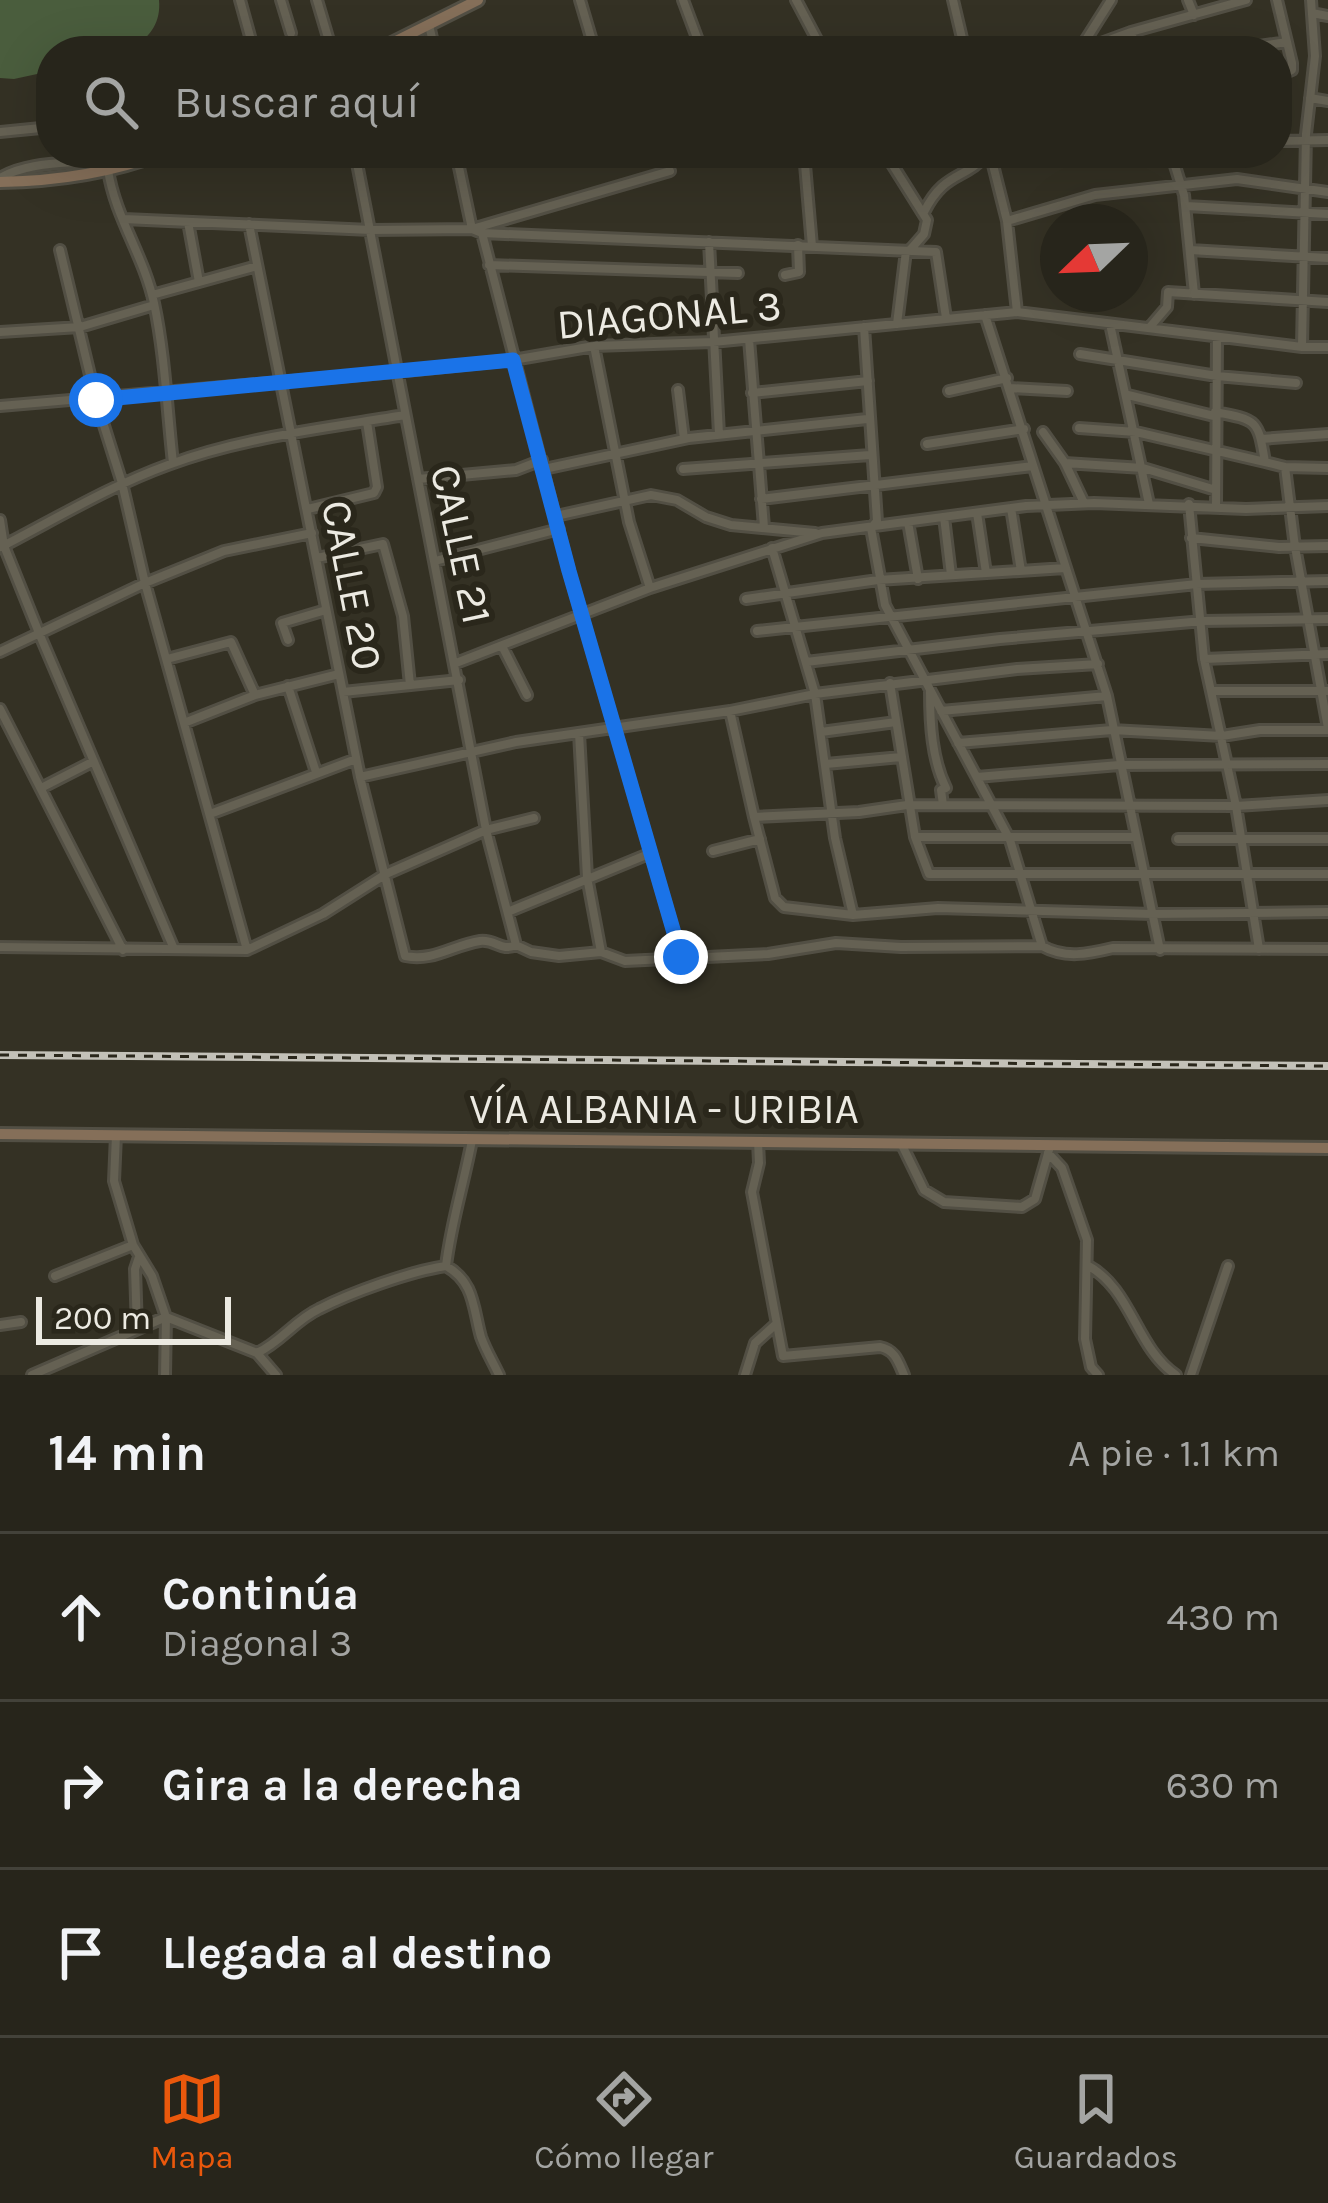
<!DOCTYPE html>
<html lang="es">
<meta charset="utf-8">
<style>
:root{--surface:#27251b;--page:#333128;--text:#f1f3f6;--muted:#a4a5a3;--line:#43423a;--accent:#ea580c}
body{margin:0;font-family:Karla,sans-serif;background:var(--page);color:var(--text)}
.compass{position:absolute;left:1040px;top:204px;width:108px;height:108px;border-radius:50%;background:var(--surface);box-shadow:0 12px 48px #0002;rotate:247deg}
.scale{position:absolute;left:36px;bottom:30px;width:195px;box-sizing:border-box;padding-left:12px;border:6px solid #eceae2;border-top:0;font-size:33px;line-height:42px;white-space:nowrap;color:#eceae2;-webkit-text-stroke:9px #2a271b;paint-order:stroke}
.stop{position:absolute;width:36px;height:36px;margin:-27px;border:9px solid #1a73e8;border-radius:50%;background:#fff}
.stop.end{background:#1a73e8;border-color:#fff;box-shadow:0 3px 12px #0008}
.list{margin:0;padding:0;list-style:none}
h2{display:flex;justify-content:space-between;align-items:center;height:156px;margin:0;padding:0 48px;font-size:51px}
h2 small{font-size:39px;font-weight:400;color:var(--muted)}
.list li{display:grid;grid-template-columns:78px 1fr auto;gap:36px;align-items:center;box-sizing:border-box;height:168px;padding:0 48px;border-top:3px solid var(--line)}
.list b{display:block;font-size:45px;white-space:nowrap}
.list p{margin:0;font-size:39px;white-space:nowrap;color:var(--muted)}
.list em{font-size:39px;font-style:normal;color:var(--muted)}
.icon{flex:none;width:66px;height:66px;fill:none;stroke:currentColor;stroke-width:2;stroke-linecap:round;stroke-linejoin:round}
.map{position:relative;flex:none;width:1328px;height:1375px;overflow:hidden}
.search{position:absolute;background:var(--surface);box-shadow:0 12px 48px #0002;left:36px;right:36px;top:36px;height:132px;display:flex;align-items:center;gap:30px;box-sizing:border-box;padding:0 42px;border-radius:48px;color:var(--muted);font-size:45px}
.sheet{height:660px;background:var(--surface)}
nav{display:flex;justify-content:space-around;align-items:center;box-sizing:border-box;height:168px;border-top:3px solid var(--line);background:var(--surface);font-size:33px;color:var(--muted)}
nav a{display:grid;justify-items:center;gap:6px}
nav .on{color:var(--accent)}
.map>svg:first-child{display:block}
</style>
<div class="map">
<svg width="1328" height="1375" viewBox="0 0 1328 1375">
<rect width="100%" height="100%" fill="#343124"/>
<path fill="#4a5d3d" d="M0,0H159C161,22 151,35 134,48L51,51V71L14,79L0,78Z"/>
<g fill="none" stroke-linecap="round" stroke-linejoin="round">
<defs>
<path id="street" d="M240,0L254,51
M281,0L291,33
M317,0L332,51
M580,0L595,51
M683,0L702,51
M796,0L823,51
M953,0L965,51
M1188,0L1194,15
M1312,13L1328,16
M429,25L435,51
M1131,32L1137,51
M1080,49L1111,0
M796,51L818,41
M1079,51L1131,32L1246,0
M1225,51L1287,42
M1277,76L1292,70V63L1277,0
M1310,98L1328,101
M0,132L51,127
M1277,141L1328,140
M355,153L486,830L516,945
M456,153L472,229L482,233L569,571L681,957
M804,153L812,246
M885,153L927,220L924,234L910,250
M990,153L1007,221L1017,312
M1171,153L1184,195L1194,294
M108,170C115,217 144,256 154,303C165,355 167,410 173,463
M0,178C38,156 88,168 129,153
M1186,206L1328,214
M924,212C945,170 965,181 988,153
M124,219L371,230L472,229L670,171
M1007,221L1095,195L1237,179L1328,192
M188,222L199,282
M249,224L360,777L405,956C433,962 453,945 480,941C496,939 501,952 516,945L531,952L559,956L601,952L625,961L768,954L836,943L901,947L1042,946C1065,959 1088,954 1113,948L1328,949
M482,233L936,252L946,318
M709,242L719,434
M60,250L96,400L122,483L145,583L247,950
M1190,250L1328,258
M489,265L738,273
M785,275L799,272L798,245
M152,295L257,266
M985,315L1107,696L1160,950
M897,324L906,251
M1110,324L1149,504
M864,327L877,521L871,528L885,605L1010,840L1042,946
M1149,328L1167,307L1168,292L1328,302
M0,332L80,327L154,305
M749,339L764,527
M594,346L629,522L650,588
M1302,347L1306,134L1315,56L1311,0
M1080,354L1217,376L1296,383
M1010,388L1067,391
M678,390L684,439
M949,391L1007,378
M752,393L868,381
M1128,395L1214,416
M0,406L396,372L513,360L594,346L713,342L1017,312L1302,347H1328
M1215,412C1258,420 1258,420 1265,462L1285,467L1295,547L1328,728
M1079,428L1136,432L1265,462
M1043,432L1065,463L1084,503
M1261,439L1328,434
M927,444L1024,429
M1065,463L1143,468L1216,490
M1285,467L1328,468
M544,469L689,438L867,419
M683,469L870,455
M418,479L516,470L542,460
M761,499L1033,466
M1189,504L1204,659L1236,806L1328,800
M1216,507L1217,337
M1011,508L1021,571
M308,509L374,493L377,487L367,422
M977,513L986,573
M556,516L651,495L677,500L706,517L731,525L815,533
M944,517L951,575
M0,520L4,546L39,633L174,949
M908,522L918,579
M1191,538L1279,547L1328,546
M1,547C57,518 110,486 168,465C244,437 326,428 405,415
M772,548L815,694L835,838L853,915
M317,558L383,544L403,616L410,685
M435,561L559,529
M746,599L878,580L1065,568
M757,631L1197,584L1328,581
M288,640L282,623L326,610
M502,646L527,695
M0,652L145,583L224,551L312,533
M167,659L231,642L255,695
M1204,659L1328,654
M806,662L1000,639L1203,621L1328,619
M456,663L650,588L822,533L1026,506L1094,503L1246,509L1328,506
M890,683L915,837H1135
M288,686L316,772
M1211,691H1328
M343,692L459,680
M930,692C930,724 932,760 946,788L941,790L943,805
M0,709L123,950
M730,711L754,817L859,812L907,805L1236,806L1259,949
M941,711L1107,696
M184,723L255,695L339,674
M821,732L896,722
M579,733L587,877L601,952
M958,743L1112,730L1222,736L1260,730H1328
M826,764L901,757
M360,777L516,742L730,711L815,694L1017,669L1098,664
M977,777L1119,765L1328,764
M43,787L92,762
M210,814L356,759
M754,817L775,898L784,907L853,915L938,908L1152,914L1328,912
M915,837L929,874H1328
M1178,839H1328
M713,851L760,839
M510,911L651,853
M0,947L247,950L323,914L386,874L486,830L534,818
M116,1135L114,1181L133,1245L152,1276L166,1317L165,1375
M758,1141L759,1163L752,1192L783,1356L880,1347C895,1350 898,1361 904,1375
M901,1143L924,1190L944,1202L1022,1207L1035,1199L1049,1150
M1048,1153L1062,1168L1087,1240L1085,1339L1091,1367L1098,1375
M1087,1265C1132,1289 1135,1347 1176,1375
M446,1266C451,1223 464,1183 472,1140
M55,1276L133,1245
M0,1325L21,1322
M137,1329L135,1269L139,1257
M257,1353C281,1342 295,1320 319,1309C350,1293 411,1271 446,1266C475,1282 473,1309 481,1337C486,1351 493,1362 499,1375
M32,1375L166,1317L257,1353L276,1375
M745,1375L755,1343L775,1325
M1191,1375L1228,1266"/>
<path id="secondary" d="M376,51L478,0
M0,182C56,181 111,173 163,153
M0,1134L1328,1148"/>
</defs>
<use href="#street" stroke="#524f44" stroke-width="14"/>
<use href="#secondary" stroke="#524f44" stroke-width="16"/>
<use href="#street" stroke="#656153" stroke-width="8"/>
<use href="#secondary" stroke="#856f59" stroke-width="10"/>
<defs>
<path id="rail" d="M0,1055L1328,1066"/>
</defs>
<use href="#rail" stroke="#c3c1b8" stroke-width="8"/>
<use href="#rail" stroke="#2a271b" stroke-width="3" stroke-dasharray="9" stroke-linecap="butt"/>
</g>
<g fill="none" stroke-linecap="round" stroke-linejoin="round">
<path stroke="#1a73e8" stroke-width="15" d="M96,400L513,360L569,571L681,957"/>
</g>
<g text-anchor="middle" stroke-width="12" stroke-linejoin="round" paint-order="stroke">
<g font-size="42" fill="#eceae2" stroke="#2a271b">
<text transform="translate(669 314) rotate(-5)" y="15">DIAGONAL 3</text>
<text transform="translate(462 544) rotate(78)" y="15">CALLE 21</text>
<text transform="translate(353 585) rotate(79)" y="15">CALLE 20</text>
<text x="664" y="1123">VÍA ALBANIA - URIBIA</text>
</g>
</g>
</svg>
<svg class="compass" viewBox="-18 -18 36 36"><path d="M0-13l5 13h-10z" fill="#e53935"/><path d="M0 13l5-13h-10z" fill="#a4a5a3"/></svg>
<div class="scale">200 m</div>
<div class="stop" style="left:96px;top:400px"></div>
<div class="stop end" style="left:681px;top:957px"></div>
<div class="search"><svg class="icon" aria-label="search" viewBox="0 0 24 24"><circle cx="10" cy="10" r="6"/><path d="M15 15l6 6"/></svg>Buscar aquí</div>
</div>
<section class="sheet">
<h2>14 min<small>A pie · 1.1 km</small></h2>
<ul class="list">
<li><svg class="icon" aria-label="ahead" viewBox="0 0 24 24"><path d="M12 20V5M6 11l6-6 6 6"/></svg><div><b>Continúa</b><p>Diagonal 3</p></div><em>430 m</em></li>
<li><svg class="icon" aria-label="right" viewBox="0 0 24 24"><path d="M7 20v-9h11M14 6l5 5-5 5"/></svg><div><b>Gira a la derecha</b></div><em>630 m</em></li>
<li><svg class="icon" aria-label="arrive" viewBox="0 0 24 24"><path d="M6 21V4h12l-3 4 3 4H6"/></svg><div><b>Llegada al destino</b></div></li>
</ul>
</section>
<nav>
<a class="on"><svg class="icon" aria-label="map" viewBox="0 0 24 24"><path d="M3 6l6-2 6 2 6-2v14l-6 2-6-2-6 2zM9 4v14M15 6v14"/></svg>Mapa</a>
<a><svg class="icon" aria-label="directions" viewBox="0 0 24 24"><path d="M12 3l9 9-9 9-9-9zM9 14v-3h6M13 9l2 2-2 2"/></svg>Cómo llegar</a>
<a><svg class="icon" aria-label="saved" viewBox="0 0 24 24"><path d="M7 4h10v16l-5-4-5 4z"/></svg>Guardados</a>
</nav>
